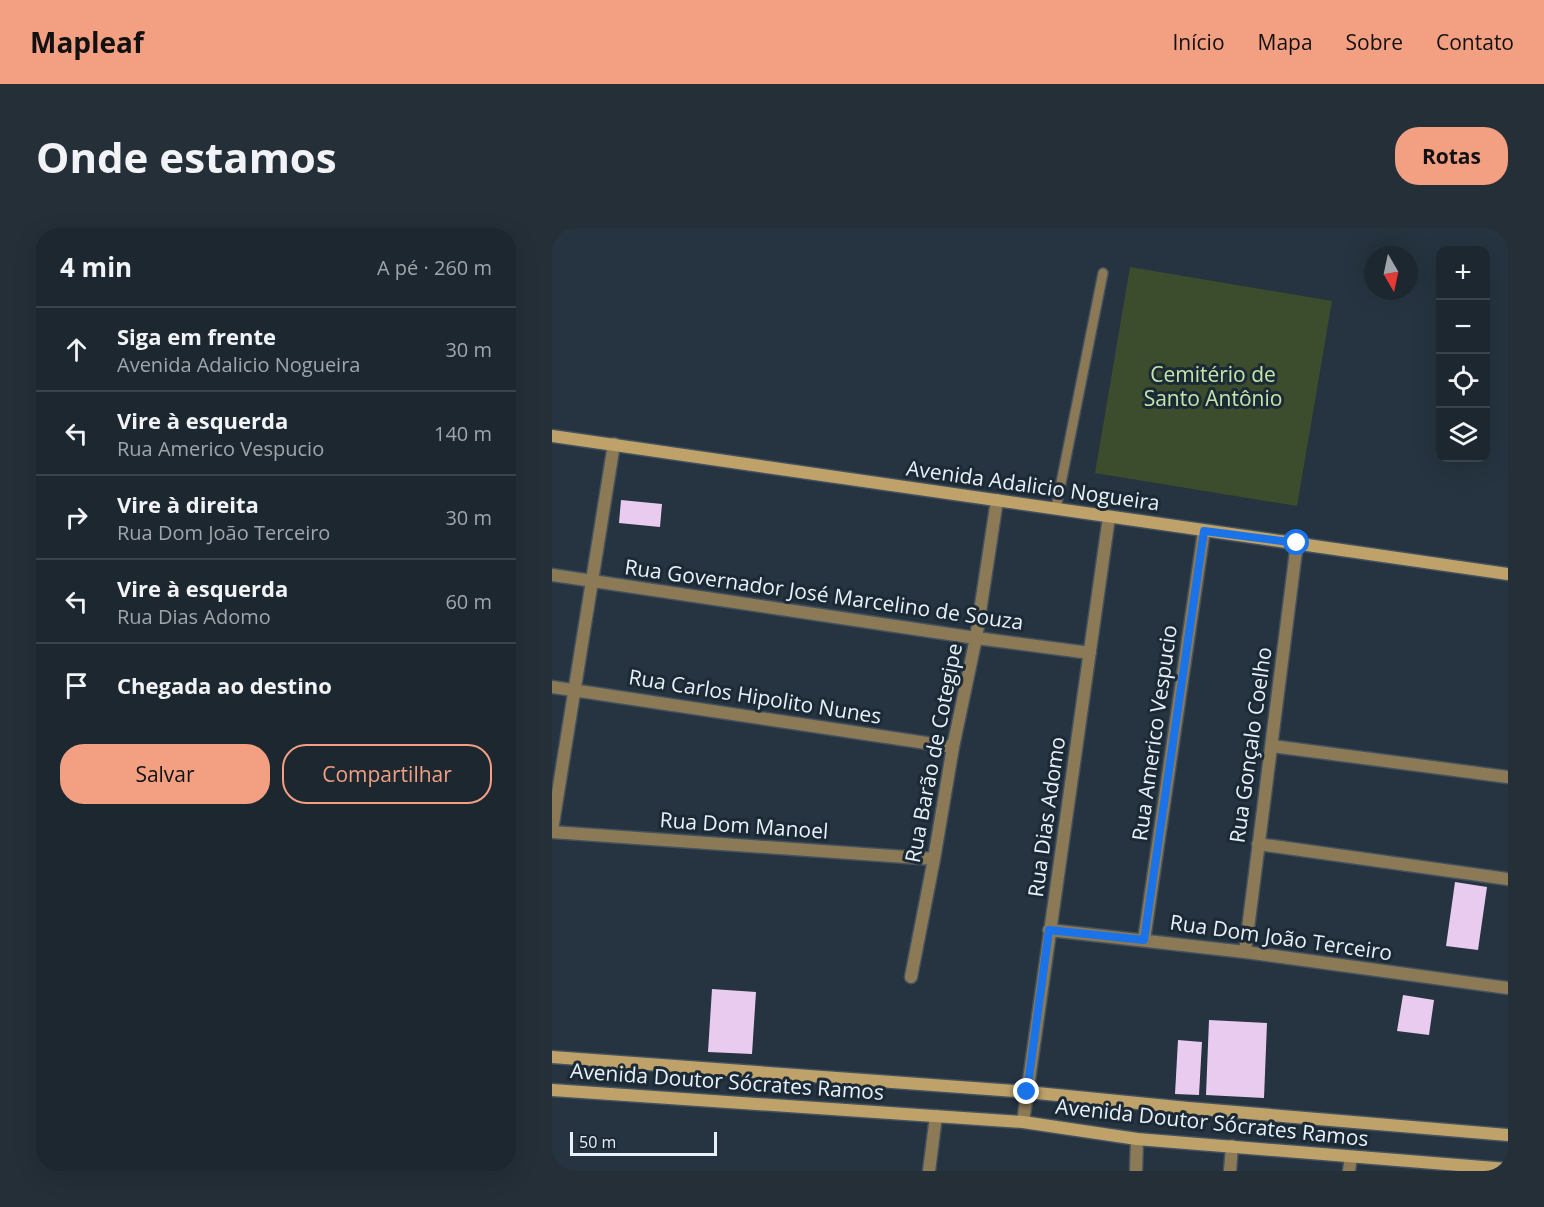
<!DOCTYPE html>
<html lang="pt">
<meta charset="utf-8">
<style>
:root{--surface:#1c2730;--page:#252f38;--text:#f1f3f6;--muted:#a0a5ab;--line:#3a444c;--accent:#f39f82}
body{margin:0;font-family:"Open Sans",sans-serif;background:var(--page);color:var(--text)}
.controls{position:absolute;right:18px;top:18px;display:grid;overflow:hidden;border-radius:12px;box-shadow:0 6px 24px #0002}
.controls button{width:54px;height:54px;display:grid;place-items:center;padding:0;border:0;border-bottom:2px solid var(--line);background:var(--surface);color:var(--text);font:30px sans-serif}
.compass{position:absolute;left:812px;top:18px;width:54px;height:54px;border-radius:50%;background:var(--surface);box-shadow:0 6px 24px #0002;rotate:171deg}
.scale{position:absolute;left:18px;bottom:15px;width:147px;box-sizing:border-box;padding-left:6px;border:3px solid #e8f1fa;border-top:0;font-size:16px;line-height:21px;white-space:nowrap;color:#e8f1fa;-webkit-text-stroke:4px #1c2a36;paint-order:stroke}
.stop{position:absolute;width:18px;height:18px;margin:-14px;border:4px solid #1a73e8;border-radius:50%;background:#fff}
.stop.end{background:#1a73e8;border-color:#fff;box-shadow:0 2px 6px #0008}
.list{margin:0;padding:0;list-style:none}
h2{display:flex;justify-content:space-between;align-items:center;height:78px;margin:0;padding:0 24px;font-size:26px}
h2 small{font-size:20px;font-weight:400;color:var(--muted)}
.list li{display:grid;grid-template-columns:39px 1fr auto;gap:18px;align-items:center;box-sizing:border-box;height:84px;padding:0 24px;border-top:2px solid var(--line)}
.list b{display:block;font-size:22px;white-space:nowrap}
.list p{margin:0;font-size:20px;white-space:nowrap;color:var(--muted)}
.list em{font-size:20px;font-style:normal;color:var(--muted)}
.actions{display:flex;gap:12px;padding:18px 24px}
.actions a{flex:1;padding:14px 0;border:2px solid var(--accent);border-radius:24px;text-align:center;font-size:21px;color:var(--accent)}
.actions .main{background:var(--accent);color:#111}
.icon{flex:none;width:33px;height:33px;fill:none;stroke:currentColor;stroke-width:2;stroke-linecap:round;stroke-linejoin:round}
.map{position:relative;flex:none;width:956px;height:943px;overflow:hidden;border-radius:24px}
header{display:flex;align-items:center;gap:36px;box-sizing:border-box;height:84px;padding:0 30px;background:var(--accent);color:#111}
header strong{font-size:28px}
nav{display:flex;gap:33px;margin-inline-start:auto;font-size:21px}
.intro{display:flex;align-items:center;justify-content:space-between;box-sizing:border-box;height:144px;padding:0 36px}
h1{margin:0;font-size:42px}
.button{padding:15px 27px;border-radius:24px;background:var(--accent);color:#111;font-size:21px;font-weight:700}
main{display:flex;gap:36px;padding:0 36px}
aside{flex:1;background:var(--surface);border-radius:24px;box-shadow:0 6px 24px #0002}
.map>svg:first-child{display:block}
</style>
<header>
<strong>Mapleaf</strong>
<nav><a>Início</a><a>Mapa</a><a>Sobre</a><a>Contato</a></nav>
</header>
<div class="intro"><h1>Onde estamos</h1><a class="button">Rotas</a></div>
<main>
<aside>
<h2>4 min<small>A pé · 260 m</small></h2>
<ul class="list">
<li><svg class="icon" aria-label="ahead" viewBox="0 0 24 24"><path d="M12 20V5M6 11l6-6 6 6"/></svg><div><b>Siga em frente</b><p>Avenida Adalicio Nogueira</p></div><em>30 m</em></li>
<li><svg class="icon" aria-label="left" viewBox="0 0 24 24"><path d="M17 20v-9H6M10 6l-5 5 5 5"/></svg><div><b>Vire à esquerda</b><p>Rua Americo Vespucio</p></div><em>140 m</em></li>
<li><svg class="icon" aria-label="right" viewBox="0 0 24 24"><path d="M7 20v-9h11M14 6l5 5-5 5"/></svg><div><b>Vire à direita</b><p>Rua Dom João Terceiro</p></div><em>30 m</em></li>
<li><svg class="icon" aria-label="left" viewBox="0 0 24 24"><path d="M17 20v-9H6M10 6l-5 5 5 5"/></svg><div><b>Vire à esquerda</b><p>Rua Dias Adomo</p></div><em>60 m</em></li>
<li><svg class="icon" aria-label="arrive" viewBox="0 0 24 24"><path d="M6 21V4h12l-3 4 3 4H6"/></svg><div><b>Chegada ao destino</b></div></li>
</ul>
<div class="actions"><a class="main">Salvar</a><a>Compartilhar</a></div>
</aside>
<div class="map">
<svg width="956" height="943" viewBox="0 0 956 943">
<rect width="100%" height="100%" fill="#253440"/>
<path fill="#3c4d2e" d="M578,39L780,73L745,278L543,245Z"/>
<path fill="#eacbf0" d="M69,272L110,276L108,299L67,295Z
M903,654L935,659L926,722L894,718Z
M160,761L204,764L200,826L156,824Z
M851,767L882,772L877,807L845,803Z
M657,792L715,795L712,870L654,867Z
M626,812L650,814L647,867L623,866Z"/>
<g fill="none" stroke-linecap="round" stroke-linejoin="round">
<defs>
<path id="lane" d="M504,280L551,45"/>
<path id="street" d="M0,347L424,410L538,425
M0,459L401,519
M720,518L956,549
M0,602L62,216
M0,604L382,631
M706,616L956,651
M497,702L693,724L956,760
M592,712L652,303
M693,724L745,315
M359,749L382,631L401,519L424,410L445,272
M471,894L557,289
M377,943L384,888
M584,943L585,911
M678,943L680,918
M797,943L799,929"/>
<path id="secondary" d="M0,208L956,346
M0,829L475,864L636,880L956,907
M0,862L471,894L585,911L956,941"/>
</defs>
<use href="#lane" stroke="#44525e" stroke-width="12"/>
<use href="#street" stroke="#44525e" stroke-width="15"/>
<use href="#secondary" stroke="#44525e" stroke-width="15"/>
<use href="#lane" stroke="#8c7a57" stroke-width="9"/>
<use href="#street" stroke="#8c7a57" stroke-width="12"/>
<use href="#secondary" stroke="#bfa26a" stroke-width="12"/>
</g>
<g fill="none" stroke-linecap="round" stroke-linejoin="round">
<path stroke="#1a73e8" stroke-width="8" d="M475,864L497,702L592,712L652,303L745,315"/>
</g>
<g text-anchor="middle" stroke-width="6" stroke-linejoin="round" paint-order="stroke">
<g font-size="21" fill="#c4e7a9" stroke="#1c2a36">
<text x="661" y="154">Cemitério de<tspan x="661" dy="24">Santo Antônio</tspan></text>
</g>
<g font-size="21" fill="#e8f1fa" stroke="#1c2a36">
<text transform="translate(481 258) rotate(8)" y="7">Avenida Adalicio Nogueira</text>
<text transform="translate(272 367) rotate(8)" y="7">Rua Governador José Marcelino de Souza</text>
<text transform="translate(203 469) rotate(9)" y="7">Rua Carlos Hipolito Nunes</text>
<text transform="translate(603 505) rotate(-82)" y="7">Rua Americo Vespucio</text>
<text transform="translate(699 517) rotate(-82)" y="7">Rua Gonçalo Coelho</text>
<text transform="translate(382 525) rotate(-79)" y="7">Rua Barão de Cotegipe</text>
<text transform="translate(495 589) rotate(-82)" y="7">Rua Dias Adomo</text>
<text transform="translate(192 598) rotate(4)" y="7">Rua Dom Manoel</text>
<text transform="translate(729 710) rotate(8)" y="7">Rua Dom João Terceiro</text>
<text transform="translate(175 854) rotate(4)" y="7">Avenida Doutor Sócrates Ramos</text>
<text transform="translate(660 895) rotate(6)" y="7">Avenida Doutor Sócrates Ramos</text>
</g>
</g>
</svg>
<div class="controls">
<button>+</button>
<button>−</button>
<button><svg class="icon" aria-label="locate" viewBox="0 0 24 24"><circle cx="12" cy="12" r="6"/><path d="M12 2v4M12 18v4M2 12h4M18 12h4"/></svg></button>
<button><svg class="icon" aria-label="layers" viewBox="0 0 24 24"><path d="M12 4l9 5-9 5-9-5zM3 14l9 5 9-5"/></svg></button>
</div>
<svg class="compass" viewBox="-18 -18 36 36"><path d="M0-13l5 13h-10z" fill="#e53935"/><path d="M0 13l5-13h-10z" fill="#a0a5ab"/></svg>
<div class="scale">50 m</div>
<div class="stop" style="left:745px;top:315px"></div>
<div class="stop end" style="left:475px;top:864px"></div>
</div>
</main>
